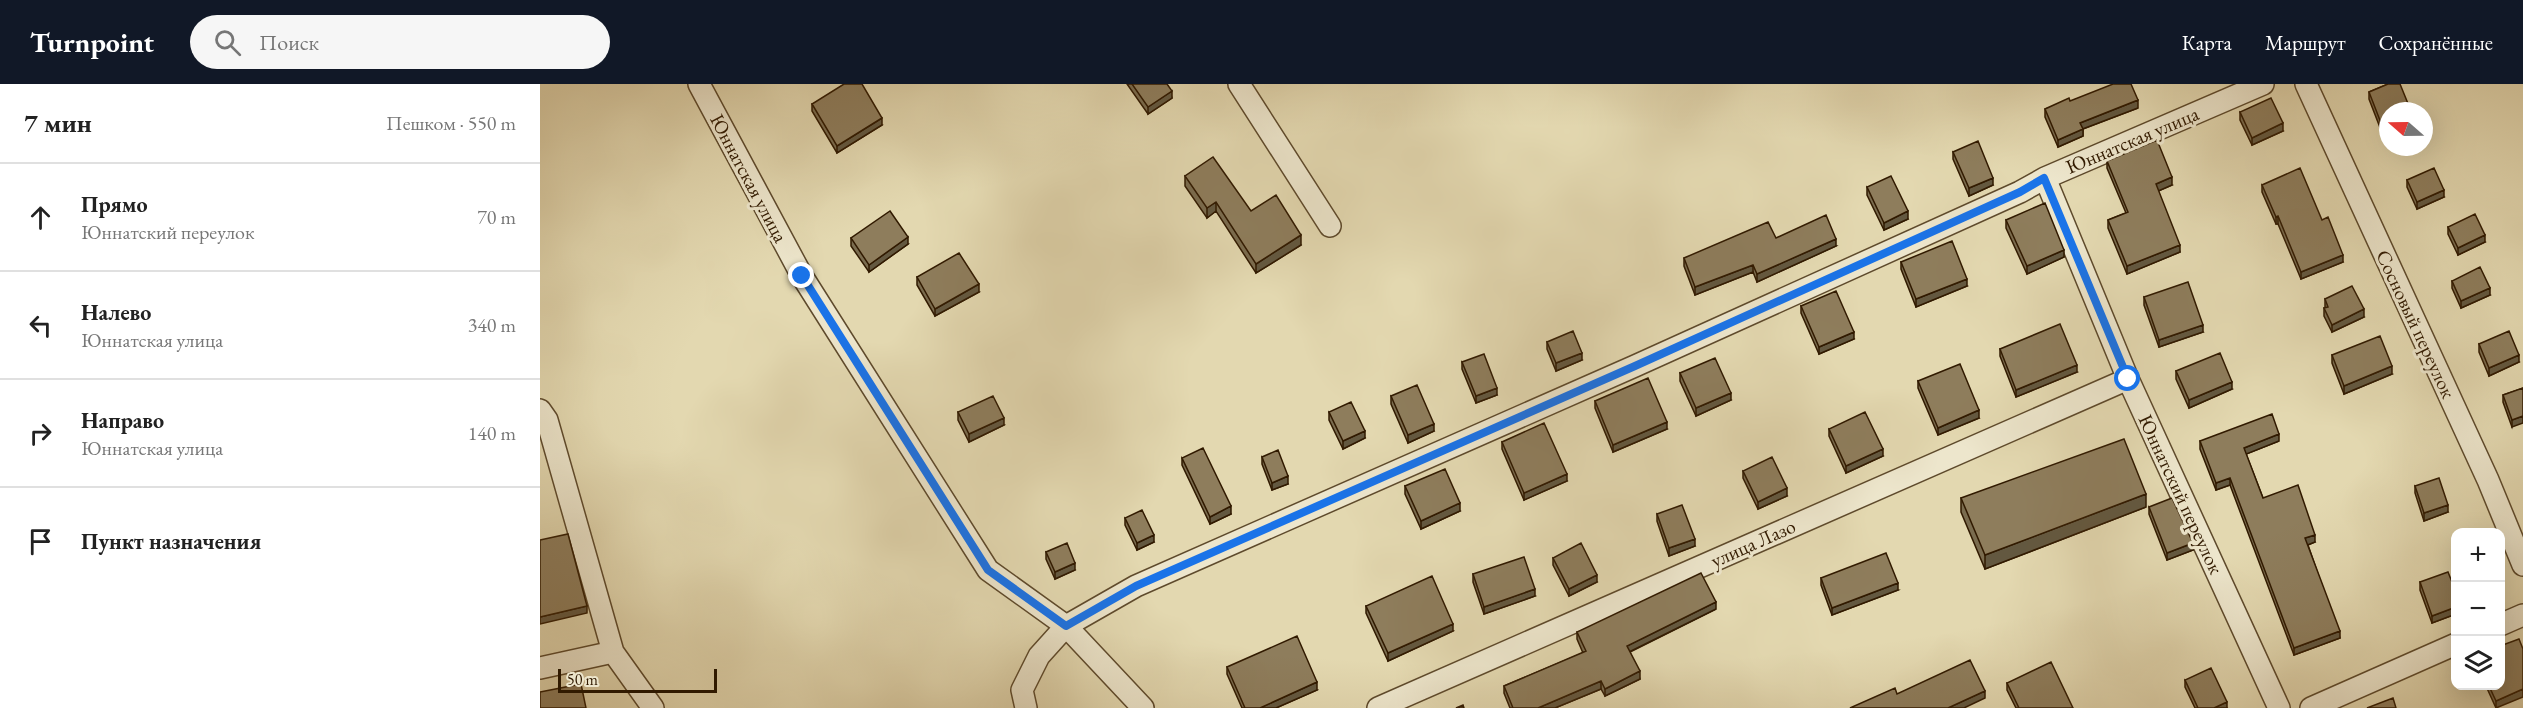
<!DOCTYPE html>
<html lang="ru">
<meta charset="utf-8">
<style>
:root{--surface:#fff;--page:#f6f6f6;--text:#222;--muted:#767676;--line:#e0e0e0;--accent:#111827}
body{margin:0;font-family:"EB Garamond",serif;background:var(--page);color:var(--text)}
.controls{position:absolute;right:18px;bottom:18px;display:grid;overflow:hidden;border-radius:12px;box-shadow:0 6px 24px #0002}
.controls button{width:54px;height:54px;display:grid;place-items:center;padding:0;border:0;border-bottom:2px solid var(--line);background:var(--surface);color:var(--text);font:30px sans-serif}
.compass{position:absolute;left:1839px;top:18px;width:54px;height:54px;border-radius:50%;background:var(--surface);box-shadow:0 6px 24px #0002;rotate:290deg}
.scale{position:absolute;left:18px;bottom:15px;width:159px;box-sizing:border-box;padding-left:6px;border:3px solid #311a00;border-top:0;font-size:16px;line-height:21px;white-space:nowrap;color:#311a00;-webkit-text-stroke:4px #ede6cc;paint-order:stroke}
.stop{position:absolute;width:18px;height:18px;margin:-14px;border:4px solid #1a73e8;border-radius:50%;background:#fff}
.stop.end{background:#1a73e8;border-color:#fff;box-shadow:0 2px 6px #0008}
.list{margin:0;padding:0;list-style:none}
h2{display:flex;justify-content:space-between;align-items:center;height:78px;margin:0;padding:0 24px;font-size:26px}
h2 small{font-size:20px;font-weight:400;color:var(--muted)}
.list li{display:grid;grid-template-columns:39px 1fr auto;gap:18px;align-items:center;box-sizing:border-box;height:108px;padding:0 24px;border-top:2px solid var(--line)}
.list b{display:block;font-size:22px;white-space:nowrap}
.list p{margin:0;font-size:20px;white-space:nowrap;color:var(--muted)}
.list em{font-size:20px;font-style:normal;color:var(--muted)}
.icon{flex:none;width:33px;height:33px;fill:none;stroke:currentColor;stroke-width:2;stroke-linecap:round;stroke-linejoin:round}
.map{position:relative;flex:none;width:1983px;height:624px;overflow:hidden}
header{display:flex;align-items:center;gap:36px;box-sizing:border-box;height:84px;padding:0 30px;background:var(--accent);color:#fff}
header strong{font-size:28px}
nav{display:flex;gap:33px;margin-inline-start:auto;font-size:21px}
.search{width:420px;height:54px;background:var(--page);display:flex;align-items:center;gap:15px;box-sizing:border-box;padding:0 21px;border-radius:33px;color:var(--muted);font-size:22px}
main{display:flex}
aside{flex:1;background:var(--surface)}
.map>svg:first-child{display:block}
</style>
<header>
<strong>Turnpoint</strong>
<div class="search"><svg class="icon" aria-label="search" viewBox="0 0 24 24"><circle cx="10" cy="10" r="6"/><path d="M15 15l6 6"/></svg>Поиск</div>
<nav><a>Карта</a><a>Маршрут</a><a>Сохранённые</a></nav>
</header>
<main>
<aside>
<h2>7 мин<small>Пешком · 550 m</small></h2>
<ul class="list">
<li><svg class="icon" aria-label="ahead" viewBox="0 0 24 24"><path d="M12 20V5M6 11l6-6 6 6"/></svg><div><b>Прямо</b><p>Юннатский переулок</p></div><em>70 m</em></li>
<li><svg class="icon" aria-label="left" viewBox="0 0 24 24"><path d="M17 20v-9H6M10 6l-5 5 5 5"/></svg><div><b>Налево</b><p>Юннатская улица</p></div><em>340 m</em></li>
<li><svg class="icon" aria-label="right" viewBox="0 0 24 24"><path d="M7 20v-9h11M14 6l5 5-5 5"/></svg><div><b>Направо</b><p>Юннатская улица</p></div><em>140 m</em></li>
<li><svg class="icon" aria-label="arrive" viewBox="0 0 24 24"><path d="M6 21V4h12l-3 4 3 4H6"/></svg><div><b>Пункт назначения</b></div></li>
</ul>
</aside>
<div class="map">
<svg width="1983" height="624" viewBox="0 0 1983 624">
<rect width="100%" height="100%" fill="#e3d8b0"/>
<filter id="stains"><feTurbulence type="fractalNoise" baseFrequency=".00333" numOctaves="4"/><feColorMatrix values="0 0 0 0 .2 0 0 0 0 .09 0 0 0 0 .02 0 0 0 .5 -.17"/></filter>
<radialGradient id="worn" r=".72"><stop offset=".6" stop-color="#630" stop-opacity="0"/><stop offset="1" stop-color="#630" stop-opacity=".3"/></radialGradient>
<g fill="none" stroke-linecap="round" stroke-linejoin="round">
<defs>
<path id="minor" d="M159,0L262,192L448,486L526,542L596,502L1095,282L1480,108L1505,94L1723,0
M699,0L790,142
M1766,0L1948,396L1983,481
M1505,94L1588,295L1739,624
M0,326L7,336L73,568L113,624
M1960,541L1983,531
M0,584L73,568
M486,624L482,606L499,572L526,542L603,624
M838,624L1588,295
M1771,624L1916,560"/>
</defs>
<use href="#minor" stroke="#5e4a2c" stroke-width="24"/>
<use href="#minor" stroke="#ede6cc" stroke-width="21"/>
</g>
<path fill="#7a6c4f" stroke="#311a00" stroke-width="1.5" d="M587,0H627L632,14L608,30Z
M1848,0L1841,46L1829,15V8Z
M1530,17L1598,24L1543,45V52L1518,63L1505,33V25Z
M272,20L342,41L297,69L272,27Z
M1700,28L1743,47L1712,61L1700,36Z
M1413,68L1453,101L1429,112L1413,75Z
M1567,77L1632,101L1618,107L1640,168L1587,190L1568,144V136L1586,129L1567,84Z
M645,92L711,127L761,161L716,189L676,127L667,134L645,102Z
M1867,96L1904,113L1877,125L1867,103Z
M1722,101L1803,178L1761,195L1738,140H1736L1722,108Z
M1327,103L1368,135L1344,146L1327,111Z
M1466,136L1524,173L1487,190L1466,144Z
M1908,143L1945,158L1918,171L1908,150Z
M311,154L368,160L329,188L311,162Z
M1236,154L1296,162L1217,198L1213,188L1155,211L1144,182V174Z
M1361,178L1427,202L1376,223L1361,185Z
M377,193L439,208L395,232L377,201Z
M1912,197L1950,211L1921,224L1912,204Z
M1604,213L1663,248L1619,263L1604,221Z
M1785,215L1824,233L1792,248L1784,232V224H1785Z
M1261,222L1314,255L1279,270L1261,229Z
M1007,258L1042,276L1016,287L1007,265Z
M1939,260L1979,278L1949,292L1939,268Z
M1460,265L1537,288L1476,313L1460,272Z
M1792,271L1852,290L1804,310L1792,279Z
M922,278L957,311L936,319L922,285Z
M1636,287L1692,305L1649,324L1636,295Z
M1140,289L1191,316L1156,332L1140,297Z
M1378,297L1439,334L1398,351L1378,304Z
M1983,304L1972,343L1963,318V311Z
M851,312L894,347L868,359L851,320Z
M1055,317L1127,345L1073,368L1055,324Z
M418,328L464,341L429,358L418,336Z
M789,328L825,354L803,365L789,336Z
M1289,345L1343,372L1306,389L1289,352Z
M1660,357H1739L1706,370L1723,414L1775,458L1768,461L1800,554L1754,571L1690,401L1676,406L1660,365Z
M962,358L1027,397L984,416L962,365Z
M722,373L748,400L732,406L722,380Z
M642,374L691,430L670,440L642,381Z
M1203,387L1247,412L1218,425L1203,394Z
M865,402L920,427L881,445L865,410Z
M1875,402L1908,428L1884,437L1875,409Z
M1421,414L1606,423L1445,485L1421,428Z
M1609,423L1653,466L1627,476L1609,430Z
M1117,430L1155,462L1129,472L1117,437Z
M585,434L614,458L597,466L585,441Z
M506,468L535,486L515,495L506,475Z
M1013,474L1057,498L1029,512L1013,481Z
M933,490L995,512L944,530L933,498Z
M1281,494L1358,506L1292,531L1281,501Z
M1880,498L1916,508V530L1892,539L1880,506Z
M826,522L913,547L848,577L826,529Z
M1176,525L1090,568L1100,595L1065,612L1061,605L1015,624H970L964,609V602L1043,569L1037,555V548Z
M687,583L777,606L736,624H702L687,590Z
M1645,596L1687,624H1655L1645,603Z
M1467,599L1533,624H1476L1467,606Z
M1946,602H1960L1956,624Z"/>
<path fill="#635840" stroke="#311a00" stroke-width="1.5" d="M632,7V14L608,30V23Z
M1598,16V24L1540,46V39Z
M342,34V41L297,69V62Z
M1848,36V43L1841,46V39Z
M1743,39V47L1712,61V54Z
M1543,45V52L1518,63V56Z
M1632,93V101L1616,108V100Z
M1453,94V101L1429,112V104Z
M1904,106V113L1877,125V118Z
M676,118V127L667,134V124Z
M1368,127V135L1344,146V139Z
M1738,132V140H1736V133Z
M761,151V161L716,189V180Z
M1945,151V158L1918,171V164Z
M368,153V160L329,188V181Z
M1296,155V162L1217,198V190Z
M1640,161V168L1587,190V182Z
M1524,166V173L1487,190V182Z
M1803,171V178L1761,195V188Z
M1213,181V188L1155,211V203Z
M1427,195V202L1376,223V215Z
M439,200V208L395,232V225Z
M1950,204V211L1921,224V217Z
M1824,225V233L1792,248V241Z
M1663,241V248L1619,263V256Z
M1314,248V255L1279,270V263Z
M1042,269V276L1016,287V279Z
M1979,271V278L1949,292V284Z
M1537,281V288L1476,313V306Z
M1852,282V290L1804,310V302Z
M1692,298V305L1649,324V316Z
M957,304V311L936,319V312Z
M1191,309V316L1156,332V324Z
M1439,326V334L1398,351V344Z
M1983,332V339L1972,343V336Z
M464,334V341L429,358V350Z
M1127,338V345L1073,368V361Z
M894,340V347L868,359V351Z
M825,347V354L803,365V357Z
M1739,350V357L1704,371V364Z
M1343,365V372L1306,389V382Z
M1027,390V397L984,416V409Z
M748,392V400L732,406V399Z
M1690,394V401L1676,406V399Z
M1247,404V412L1218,425V418Z
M1606,410V423L1445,485V471Z
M920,419V427L881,445V437Z
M1908,421V428L1884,437V429Z
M691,422V430L670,440V433Z
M614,451V458L597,466V459Z
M1775,451V458L1765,462V454Z
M1155,455V462L1129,472V464Z
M1653,459V466L1627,476V469Z
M535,479V486L515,495V488Z
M1057,491V498L1029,512V505Z
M1358,499V506L1292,531V524Z
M995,505V512L944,530V523Z
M1176,518V525L1087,569V562Z
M47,522V529L0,540V533Z
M1916,523V530L1892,539V532Z
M913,540V547L848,577V569Z
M1800,547V554L1754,571V564Z
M1100,587V595L1065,612V605Z
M1061,597V605L1015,624H998Z
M777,598V606L736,624H720Z
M1983,605V613L1956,624V617Z
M1445,607V614L1424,624H1408Z
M1687,618V624H1674Z"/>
<path fill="#8e7d5c" stroke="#311a00" stroke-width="1.5" d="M304,0H322L342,34L297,62L272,20Z
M592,0H627L632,7L608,23Z
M1573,0H1591L1598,16L1540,39L1543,45L1518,56L1505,25L1529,14L1530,17Z
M1848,0H1860L1871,27H1848V36L1841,39L1829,8Z
M1731,14L1743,39L1712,54L1700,28Z
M1617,56L1632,93L1616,100L1640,161L1587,182L1568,136L1588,128L1567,77Z
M1438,57L1453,94L1429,104L1413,68Z
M673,73L711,127L736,111L761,151L716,180L676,118L667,124L645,92Z
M1760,84L1782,136L1788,133L1803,171L1761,188L1738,132L1736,133L1722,101Z
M1894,84L1904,106L1877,118L1867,96Z
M1351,92L1368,127L1344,139L1327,103Z
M1505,119L1524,166L1487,182L1466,136Z
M350,127L368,153L329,181L311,154Z
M1935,130L1945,151L1918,164L1908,143Z
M1286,131L1296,155L1217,190L1213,181L1155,203L1144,174L1228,138L1236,154Z
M1412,157L1427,195L1376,215L1361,178Z
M419,169L439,200L395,225L377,193Z
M1940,183L1950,204L1921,217L1912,197Z
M1648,198L1663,241L1619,256L1604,213Z
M1812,202L1824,225L1792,241L1784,224L1788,223L1785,215Z
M1296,207L1314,248L1279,263L1261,222Z
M1520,240L1537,281L1476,306L1460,265Z
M1033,247L1042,269L1016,279L1007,258Z
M1969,247L1979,271L1949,284L1939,260Z
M1840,252L1852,282L1804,302L1792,271Z
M1680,269L1692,298L1649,316L1636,287Z
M944,270L957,304L936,312L922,278Z
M1175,274L1191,309L1156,324L1140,289Z
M1420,280L1439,326L1398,344L1378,297Z
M1108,294L1127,338L1073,361L1055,317Z
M877,301L894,340L868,351L851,312Z
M1983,304V332L1972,336L1963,311Z
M453,312L464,334L429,350L418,328Z
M811,318L825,347L803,357L789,328Z
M1325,328L1343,365L1306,382L1289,345Z
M1732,330L1739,350L1704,364L1723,414L1758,401L1775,451L1765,454L1800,547L1754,564L1690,394L1676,399L1660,357Z
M1004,339L1027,390L984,409L962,358Z
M1584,355L1606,410L1445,471L1421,414Z
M663,364L691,422L670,433L642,374Z
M738,366L748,392L732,399L722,373Z
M1232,373L1247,404L1218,418L1203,387Z
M905,385L920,419L881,437L865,402Z
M1899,394L1908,421L1884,429L1875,402Z
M1632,414L1653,459L1627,469L1609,423Z
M1142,421L1155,455L1129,464L1117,430Z
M602,426L614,451L597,459L585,434Z
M28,450L47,522L0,533V456Z
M527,459L535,479L515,488L506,468Z
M1041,459L1057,491L1029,505L1013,474Z
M1346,469L1358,499L1292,524L1281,494Z
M984,473L995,505L944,523L933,490Z
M1908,488L1916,508V523L1892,532L1880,498Z
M1161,489L1176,518L1087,562L1100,587L1065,605L1061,597L998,624H973L964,602L1046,567L1037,548Z
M892,492L913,540L848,569L826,522Z
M757,552L777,598L720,624H705L687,583Z
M1979,555L1983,565V605L1956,617L1949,602H1960V562Z
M1430,576L1445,607L1408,624H1310L1355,604L1357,610Z
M1511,578L1533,624H1479L1467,599Z
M1671,584L1687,618L1674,624H1658L1645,596Z
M41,600L46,624H0V608Z
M1853,614L1856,624H1827Z
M923,621L924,624H916Z"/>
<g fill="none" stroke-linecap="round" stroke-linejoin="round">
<path stroke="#1a73e8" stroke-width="8" d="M262,192L448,486L526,542L596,502L1095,282L1480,108L1504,94L1588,295"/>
</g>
<g text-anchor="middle" stroke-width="6" stroke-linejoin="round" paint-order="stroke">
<g font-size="20" fill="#311a00" stroke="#ede6cc">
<text transform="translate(1592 56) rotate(-23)" y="7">Юннатская улица</text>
<text transform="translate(209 94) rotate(62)" y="7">Юннатская улица</text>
<text transform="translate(1876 240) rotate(65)" y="7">Сосновый переулок</text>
<text transform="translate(1641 410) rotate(65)" y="7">Юннатский переулок</text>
<text transform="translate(1213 459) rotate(-24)" y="7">улица Лазо</text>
</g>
</g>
<rect width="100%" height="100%" filter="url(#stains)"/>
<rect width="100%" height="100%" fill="url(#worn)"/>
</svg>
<div class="controls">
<button>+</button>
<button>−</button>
<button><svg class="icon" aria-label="layers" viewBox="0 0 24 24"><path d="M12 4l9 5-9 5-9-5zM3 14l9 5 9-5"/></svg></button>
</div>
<svg class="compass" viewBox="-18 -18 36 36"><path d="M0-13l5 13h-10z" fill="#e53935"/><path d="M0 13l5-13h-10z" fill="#767676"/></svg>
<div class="scale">50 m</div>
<div class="stop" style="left:1588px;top:295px"></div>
<div class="stop end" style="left:262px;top:192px"></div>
</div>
</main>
